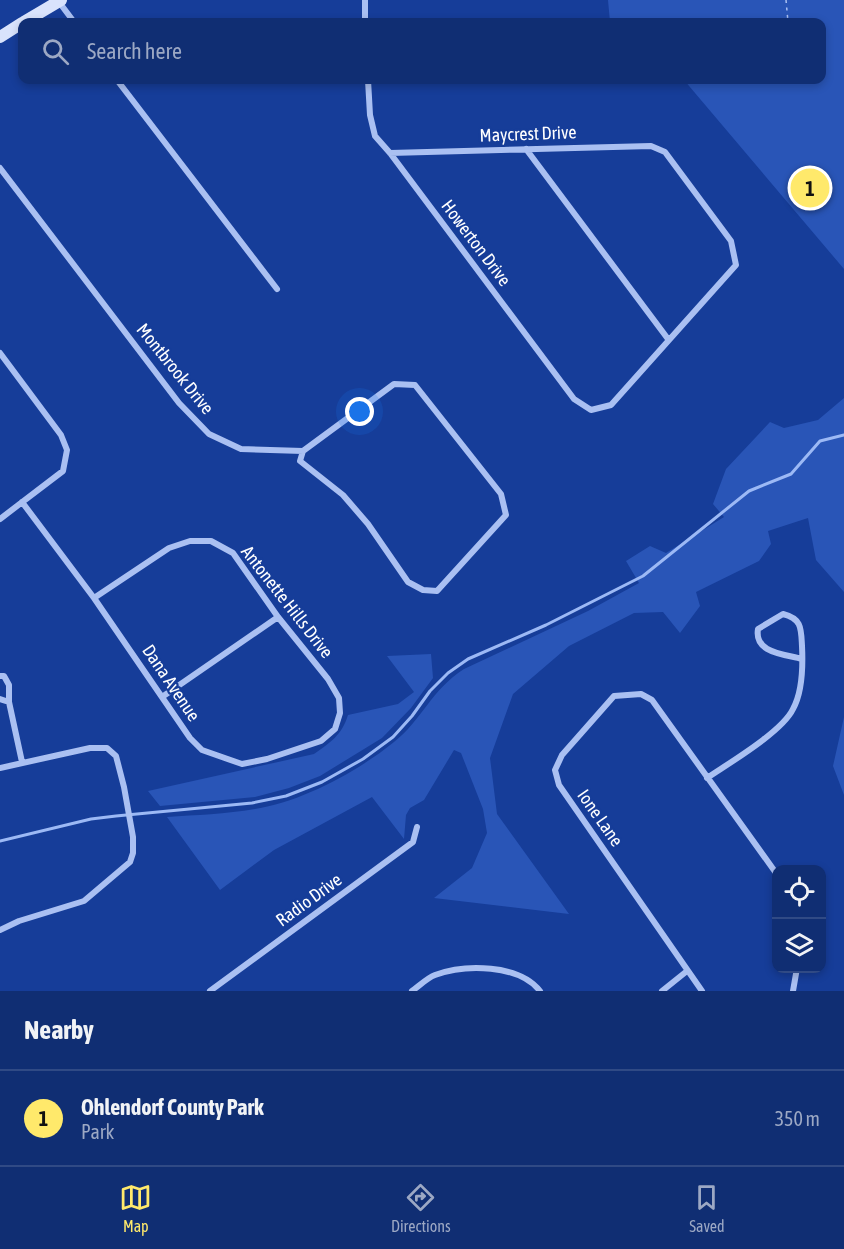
<!DOCTYPE html>
<style>
:root{--surface:#102e73;--page:#193678;--text:#f1f3f6;--muted:#9ca8c4;--line:#304a85;--accent:#ffe96b}
body{margin:0;font-family:"Asap Condensed",sans-serif;background:var(--page);color:var(--text)}
.controls{position:absolute;right:18px;bottom:18px;display:grid;overflow:hidden;border-radius:12px;box-shadow:0 3px 9px #0003}
.controls button{width:54px;height:54px;display:grid;place-items:center;padding:0;border:0;border-bottom:2px solid var(--line);background:var(--surface);color:var(--text);font:30px sans-serif}
.you{position:absolute;left:360px;top:412px;width:21px;height:21px;margin:-15px;border:4px solid #fff;border-radius:50%;background:#1a73e8;box-shadow:0 0 0 9px #1a73e833}
.badge{display:grid;place-items:center;width:39px;height:39px;border-radius:50%;background:var(--accent);color:#111;font-size:20px;font-weight:700}
.pin{position:absolute;translate:-50% -50%;border:3px solid #fff;box-shadow:0 2px 6px #0006}
.list{margin:0;padding:0;list-style:none}
h2{display:flex;justify-content:space-between;align-items:center;height:78px;margin:0;padding:0 24px;font-size:26px}
h2 small{font-size:20px;font-weight:400;color:var(--muted)}
.list li{display:grid;grid-template-columns:39px 1fr auto;gap:18px;align-items:center;box-sizing:border-box;height:96px;padding:0 24px;border-top:2px solid var(--line)}
.list b{display:block;font-size:22px;white-space:nowrap}
.list p{margin:0;font-size:20px;white-space:nowrap;color:var(--muted)}
.list em{font-size:20px;font-style:normal;color:var(--muted)}
.icon{flex:none;width:33px;height:33px;fill:none;stroke:currentColor;stroke-width:2;stroke-linecap:round;stroke-linejoin:round}
.map{position:relative;flex:none;width:844px;height:991px;overflow:hidden}
.search{position:absolute;background:var(--surface);box-shadow:0 3px 9px #0003;left:18px;right:18px;top:18px;height:66px;display:flex;align-items:center;gap:15px;box-sizing:border-box;padding:0 21px;border-radius:12px;color:var(--muted);font-size:22px}
.sheet{height:174px;background:var(--surface)}
nav{display:flex;justify-content:space-around;align-items:center;box-sizing:border-box;height:84px;border-top:2px solid var(--line);background:var(--surface);font-size:16px;color:var(--muted)}
nav a{display:grid;justify-items:center;gap:3px}
nav .on{color:var(--accent)}
.map>svg:first-child{display:block}
</style>
<div class="map">
<svg width="844" height="991" viewBox="0 0 844 991">
<rect width="100%" height="100%" fill="#163d99"/>
<path fill="#2955b7" d="M608,0H844V269L684,80H822V22H610Z
M844,398V592L816,560L808,518L768,531L771,544L759,561L696,592L700,606L680,633L663,612L634,613L569,646L513,694L490,758L497,814L569,914L434,898L472,868L487,833L483,809L461,753L454,750L424,800L410,808L406,815L404,839L372,797L274,850L220,890L167,817C196,815 226,814 255,809C301,802 357,772 394,742C422,720 431,690 464,669L588,611L639,583L626,561L650,546L666,553L724,517L713,504L726,469L770,422L784,428L818,420Z
M431,654L433,678L411,708L382,738L320,776L289,788L255,797L160,806L148,791L314,754C330,743 342,735 348,715L398,704L414,692L387,656Z
M844,717V795L833,766Z"/>
<g fill="none" stroke-linecap="round" stroke-linejoin="round">
<path stroke="#9cb9f5" stroke-width="3" d="M0,841L91,819L116,816L252,803L286,796L322,782L363,759L393,737L412,716L430,691L448,673L468,659L546,625L643,576L749,491L791,474L820,441L844,435"/>
<path stroke="#aac0f2" stroke-width="1.5" stroke-dasharray="3 4.5" stroke-linecap="butt" d="M786,0L788,22"/>
<path stroke="#aac0f2" stroke-width="6" d="M365,0V22
M59,2L74,22
M117,80L277,289
M368,80L370,115L375,136L390,153L574,399L591,410L611,405L736,265L731,241L665,152L651,146L390,153
M526,149L668,339
M0,168L179,403L209,434L241,449L303,451L300,461L343,495L368,524L408,582L423,590L437,591L506,515L501,494L415,385L394,384L303,451
M0,353L61,435L67,450L63,471L0,519
M22,502L94,598L190,738L202,750L242,764L267,759L321,741L335,729L340,713L339,698L328,679L278,617L233,553L211,541H190L169,548L94,598
M0,676H4L9,685V702L22,762
M162,697L278,617
M0,699L9,702
M0,768L90,748H107L116,756L124,787L133,837V853L130,862L84,901L19,921L0,930
M707,778C729,763 782,732 793,709C803,691 803,666 802,646C801,628 802,619 783,614L758,629C754,653 784,654 802,659
M210,991L413,842L417,827
M412,991C419,986 427,978 435,975C465,964 519,964 540,991
M662,991L687,971
M702,991L559,785L555,770L562,755L614,696L641,694L652,700L776,873
M793,991L797,968"/>
<path stroke="#d9e3fc" stroke-width="12" d="M24,22L61,0
M0,37L22,23"/>
</g>
<g text-anchor="middle" stroke-width="4.5" stroke-linejoin="round" paint-order="stroke">
<g font-size="18" fill="#fff" stroke="#163d99">
<text transform="translate(528 134) rotate(-2)" y="6">Maycrest Drive</text>
<text transform="translate(476 243) rotate(53)" y="6">Howerton Drive</text>
<text transform="translate(175 369) rotate(51)" y="6">Montbrook Drive</text>
<text transform="translate(287 602) rotate(52)" y="6">Antonette Hills Drive</text>
<text transform="translate(171 683) rotate(56)" y="6">Dana Avenue</text>
<text transform="translate(600 818) rotate(55)" y="6">Ione Lane</text>
<text transform="translate(309 900) rotate(-36)" y="6">Radio Drive</text>
</g>
</g>
</svg>
<div class="controls">
<button><svg class="icon" aria-label="locate" viewBox="0 0 24 24"><circle cx="12" cy="12" r="6"/><path d="M12 2v4M12 18v4M2 12h4M18 12h4"/></svg></button>
<button><svg class="icon" aria-label="layers" viewBox="0 0 24 24"><path d="M12 4l9 5-9 5-9-5zM3 14l9 5 9-5"/></svg></button>
</div>
<div class="you"></div>
<div class="pin badge" style="left:810px;top:188px">1</div>
<div class="search"><svg class="icon" aria-label="search" viewBox="0 0 24 24"><circle cx="10" cy="10" r="6"/><path d="M15 15l6 6"/></svg>Search here</div>
</div>
<section class="sheet">
<h2>Nearby<small></small></h2>
<ul class="list">
<li><span class="badge">1</span><div><b>Ohlendorf County Park</b><p>Park</p></div><em>350 m</em></li>
</ul>
</section>
<nav>
<a class="on"><svg class="icon" aria-label="map" viewBox="0 0 24 24"><path d="M3 6l6-2 6 2 6-2v14l-6 2-6-2-6 2zM9 4v14M15 6v14"/></svg>Map</a>
<a><svg class="icon" aria-label="directions" viewBox="0 0 24 24"><path d="M12 3l9 9-9 9-9-9zM9 14v-3h6M13 9l2 2-2 2"/></svg>Directions</a>
<a><svg class="icon" aria-label="saved" viewBox="0 0 24 24"><path d="M7 4h10v16l-5-4-5 4z"/></svg>Saved</a>
</nav>
